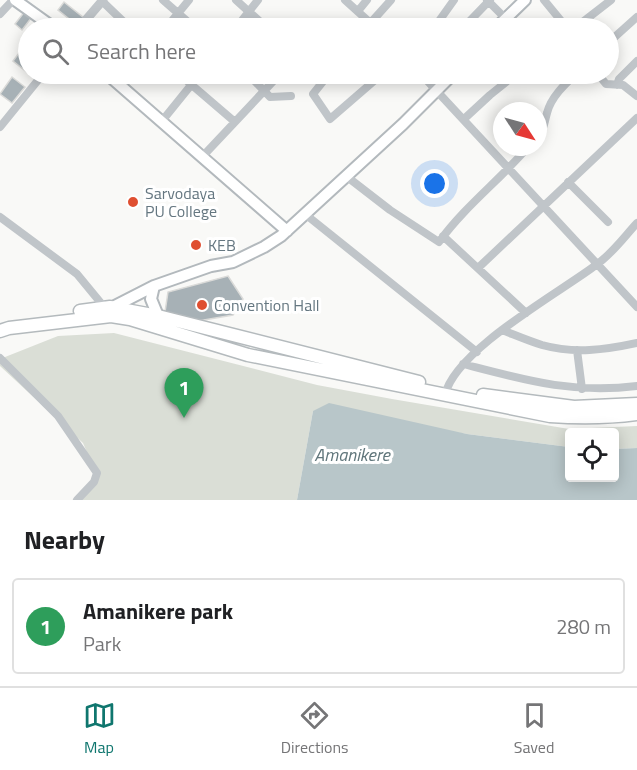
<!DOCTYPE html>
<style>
:root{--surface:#fff;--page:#f2f2f2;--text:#202124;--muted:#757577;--line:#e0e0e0;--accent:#0f766e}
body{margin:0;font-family:"Titillium Web",sans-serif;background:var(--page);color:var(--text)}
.controls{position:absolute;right:18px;bottom:18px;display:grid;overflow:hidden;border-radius:6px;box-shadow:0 3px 15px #0003}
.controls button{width:54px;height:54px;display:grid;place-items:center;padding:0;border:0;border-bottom:2px solid var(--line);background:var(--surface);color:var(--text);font:30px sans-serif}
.compass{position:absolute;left:493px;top:102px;width:54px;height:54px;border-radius:50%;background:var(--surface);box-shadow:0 3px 15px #0003;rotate:126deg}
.you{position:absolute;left:435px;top:184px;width:21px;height:21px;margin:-15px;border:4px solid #fff;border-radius:50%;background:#1a73e8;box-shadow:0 0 0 9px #1a73e833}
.badge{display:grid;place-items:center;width:39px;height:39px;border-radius:50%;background:var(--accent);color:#fff;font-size:20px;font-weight:700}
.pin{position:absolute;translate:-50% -50px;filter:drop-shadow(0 2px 3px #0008)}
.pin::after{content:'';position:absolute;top:32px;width:21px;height:18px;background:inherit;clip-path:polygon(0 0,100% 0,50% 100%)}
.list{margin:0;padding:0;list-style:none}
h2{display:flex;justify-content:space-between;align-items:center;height:78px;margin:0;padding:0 24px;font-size:26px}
h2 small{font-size:20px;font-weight:400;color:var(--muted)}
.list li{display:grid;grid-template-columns:39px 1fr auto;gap:18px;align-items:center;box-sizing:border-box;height:96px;margin:0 12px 12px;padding:0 12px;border:2px solid var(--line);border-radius:6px}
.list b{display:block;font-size:22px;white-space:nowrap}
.list p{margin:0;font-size:20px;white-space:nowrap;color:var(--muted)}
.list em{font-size:20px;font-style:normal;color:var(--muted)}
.icon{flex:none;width:33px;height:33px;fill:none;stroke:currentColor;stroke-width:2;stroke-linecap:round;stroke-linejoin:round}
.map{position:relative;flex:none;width:637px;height:500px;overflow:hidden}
.search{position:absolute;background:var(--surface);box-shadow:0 3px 15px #0003;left:18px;right:18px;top:18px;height:66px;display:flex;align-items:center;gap:15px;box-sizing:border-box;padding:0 21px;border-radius:33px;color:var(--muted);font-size:22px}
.sheet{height:186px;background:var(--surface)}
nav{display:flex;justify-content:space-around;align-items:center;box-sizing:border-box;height:84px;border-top:2px solid var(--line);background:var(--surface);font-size:16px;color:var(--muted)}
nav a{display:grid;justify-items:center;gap:3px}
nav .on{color:var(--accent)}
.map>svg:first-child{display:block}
</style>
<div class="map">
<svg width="637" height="500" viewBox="0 0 637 500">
<rect width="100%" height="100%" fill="#f9f9f7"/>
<path fill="#daded6" d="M114,333L317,385L392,399L569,429L637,426V448L615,449L614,433H570L569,447L467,434L313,411L297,500H75L98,478L83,443L0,366V359L58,336Z"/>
<path fill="#b8c6c9" d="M329,403L467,434L569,447L570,478H614L615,449L637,448V500H297L313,411Z"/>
<path fill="#a7b1b6" stroke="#dbdbd9" stroke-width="1.5" d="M64,2L84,18L78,26L58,10Z
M25,11L32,17L22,30L15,24Z
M25,45L28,48V73L13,61Z
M12,77L25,87L12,103L0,94Z
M228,276L243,299L233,315L198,321L165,312L168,292Z"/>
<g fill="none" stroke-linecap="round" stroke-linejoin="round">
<defs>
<path id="secondary" d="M15,0L54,28
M496,28L525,0
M107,74L287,231
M154,286L151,299L158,316
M109,309L154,286L211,266L233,262L264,247L281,236L403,124L453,74"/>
<path id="primary" d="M80,311L110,307L158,316L419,382
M0,331L9,328L111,316L130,319L248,355L550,416C580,418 607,418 637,414
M483,395L574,407L637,404"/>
</defs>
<use href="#secondary" stroke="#b3b9bd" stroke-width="14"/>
<use href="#primary" stroke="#b4babd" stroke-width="15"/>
<path stroke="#c0c5c9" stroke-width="8" d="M163,0L195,28
M236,0L267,28
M345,0L376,28
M487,0L506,19
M544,0L567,28
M102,1L130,28
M358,11L367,0
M0,14L13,0
M166,28L189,0
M236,28L258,0
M366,28L391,0
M434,28L454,0
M463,28L490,0
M575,28L611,0
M608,43L637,17
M179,74L235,122
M248,74L270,97L291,96
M329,74L313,94L330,119L382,74
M421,74L637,307
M598,74L606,84L623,85L637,96
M617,85L619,79L637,61
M121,87L131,74
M464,119L490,95L516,74
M162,121L200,74
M0,127L43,74
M538,135C545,127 544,123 547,113C551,97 565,84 576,74
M202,157L280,74
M346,176L390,210L439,242C465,206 500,180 528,147
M568,182L608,222
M305,214L477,352
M0,217L77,274L105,308
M443,236L526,313
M478,268L637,118
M502,330C515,335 529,341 542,345C574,354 605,350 637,343
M577,350L582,389
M0,358L58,416L97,473L94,482L77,500
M463,364C525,380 572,394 637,386
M445,395C455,350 559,293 596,265C612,254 624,237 637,223"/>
<path stroke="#c0c5c9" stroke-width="9" d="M79,28L103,0"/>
<use href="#secondary" stroke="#fff" stroke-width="10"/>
<use href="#primary" stroke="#fff" stroke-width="12"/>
</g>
<g fill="#df4f31" stroke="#fff" stroke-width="2">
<circle cx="133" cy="202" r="6"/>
<circle cx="196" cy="245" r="6"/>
<circle cx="202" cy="305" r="6"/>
</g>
<g text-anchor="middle" stroke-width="6" stroke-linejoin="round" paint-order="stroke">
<g font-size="16" fill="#657781" stroke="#fff" text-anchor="start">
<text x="145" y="199">Sarvodaya<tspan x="145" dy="18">PU College</tspan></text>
<text x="208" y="251">KEB</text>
<text x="214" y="311">Convention Hall</text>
</g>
<g font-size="18" font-style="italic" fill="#60767b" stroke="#fff">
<text x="352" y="461">Amanikere</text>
</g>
</g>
</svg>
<div class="controls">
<button><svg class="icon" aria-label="locate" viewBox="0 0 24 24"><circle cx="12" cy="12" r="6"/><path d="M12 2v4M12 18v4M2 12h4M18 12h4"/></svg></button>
</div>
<svg class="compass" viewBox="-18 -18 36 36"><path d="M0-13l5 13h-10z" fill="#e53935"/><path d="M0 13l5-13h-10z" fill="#757577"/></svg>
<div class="you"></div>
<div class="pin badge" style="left:184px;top:418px;background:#2e9e5b">1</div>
<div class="search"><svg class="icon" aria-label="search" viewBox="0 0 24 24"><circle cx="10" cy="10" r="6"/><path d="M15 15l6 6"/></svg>Search here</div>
</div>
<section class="sheet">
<h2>Nearby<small></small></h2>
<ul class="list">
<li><span class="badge" style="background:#2e9e5b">1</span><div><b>Amanikere park</b><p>Park</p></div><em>280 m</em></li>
</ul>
</section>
<nav>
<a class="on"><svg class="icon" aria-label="map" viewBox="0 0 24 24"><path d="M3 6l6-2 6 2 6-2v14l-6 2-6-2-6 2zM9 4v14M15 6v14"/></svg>Map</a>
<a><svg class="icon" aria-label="directions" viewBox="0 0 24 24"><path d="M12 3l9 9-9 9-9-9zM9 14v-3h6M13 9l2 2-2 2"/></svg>Directions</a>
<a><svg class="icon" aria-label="saved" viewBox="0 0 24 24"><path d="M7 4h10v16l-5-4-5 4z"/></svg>Saved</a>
</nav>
